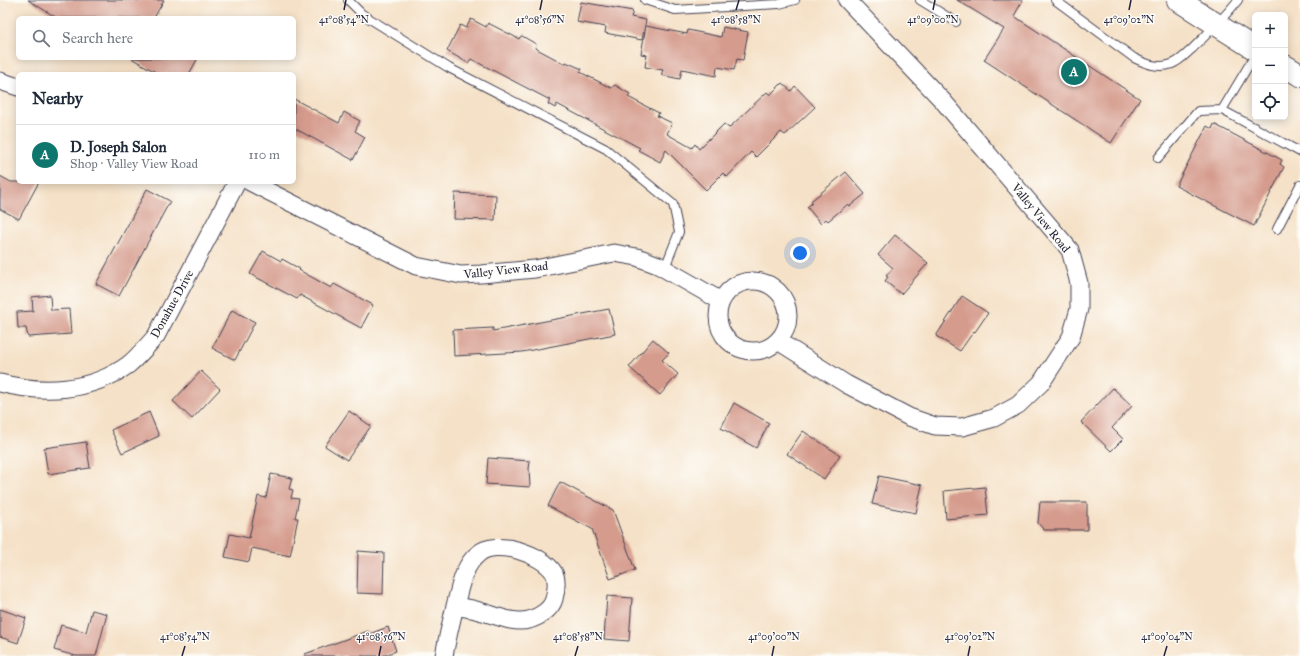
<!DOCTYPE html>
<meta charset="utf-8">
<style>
:root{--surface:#fff;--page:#f6f6f7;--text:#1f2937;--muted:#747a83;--line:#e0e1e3;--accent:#0f766e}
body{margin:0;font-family:"IM FELL Great Primer",serif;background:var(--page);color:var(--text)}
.controls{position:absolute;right:12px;top:12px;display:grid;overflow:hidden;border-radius:6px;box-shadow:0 2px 10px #0003}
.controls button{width:36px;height:36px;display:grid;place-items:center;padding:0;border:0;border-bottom:1px solid var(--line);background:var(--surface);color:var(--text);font:20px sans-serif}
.you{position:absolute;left:800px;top:253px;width:14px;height:14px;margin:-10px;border:3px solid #fff;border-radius:50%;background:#1a73e8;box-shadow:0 0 0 6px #1a73e833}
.badge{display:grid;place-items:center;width:26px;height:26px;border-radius:50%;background:var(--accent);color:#fff;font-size:13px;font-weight:700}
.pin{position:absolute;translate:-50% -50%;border:2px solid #fff;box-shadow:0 1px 4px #0006}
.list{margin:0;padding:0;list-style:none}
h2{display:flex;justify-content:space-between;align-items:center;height:52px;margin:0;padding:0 16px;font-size:17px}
h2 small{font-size:13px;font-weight:400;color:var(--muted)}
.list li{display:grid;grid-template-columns:26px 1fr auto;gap:12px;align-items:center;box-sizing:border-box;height:60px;padding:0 16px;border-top:1px solid var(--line)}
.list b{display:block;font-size:15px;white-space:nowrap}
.list p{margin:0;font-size:13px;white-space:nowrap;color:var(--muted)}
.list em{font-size:13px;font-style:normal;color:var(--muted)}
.icon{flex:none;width:22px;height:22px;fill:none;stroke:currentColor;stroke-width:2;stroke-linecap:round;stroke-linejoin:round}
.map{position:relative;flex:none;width:1300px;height:656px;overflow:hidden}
.search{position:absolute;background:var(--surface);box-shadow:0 2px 10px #0003;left:16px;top:16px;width:280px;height:44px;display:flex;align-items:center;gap:10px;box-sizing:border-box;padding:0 14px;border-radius:6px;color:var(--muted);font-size:15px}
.panel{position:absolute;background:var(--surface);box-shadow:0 2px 10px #0003;left:16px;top:72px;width:280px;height:112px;border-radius:6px}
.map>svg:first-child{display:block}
</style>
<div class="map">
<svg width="1300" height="656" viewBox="0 0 1300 656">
<rect width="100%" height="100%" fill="#fdfcf7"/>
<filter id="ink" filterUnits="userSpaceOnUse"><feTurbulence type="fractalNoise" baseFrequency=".025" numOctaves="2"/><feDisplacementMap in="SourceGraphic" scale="8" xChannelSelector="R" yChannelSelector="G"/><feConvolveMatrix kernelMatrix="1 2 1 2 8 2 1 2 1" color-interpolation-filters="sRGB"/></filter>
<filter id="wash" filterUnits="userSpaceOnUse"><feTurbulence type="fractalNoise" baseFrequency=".012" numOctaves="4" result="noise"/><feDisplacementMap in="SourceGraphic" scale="16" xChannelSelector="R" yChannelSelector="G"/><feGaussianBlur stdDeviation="0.9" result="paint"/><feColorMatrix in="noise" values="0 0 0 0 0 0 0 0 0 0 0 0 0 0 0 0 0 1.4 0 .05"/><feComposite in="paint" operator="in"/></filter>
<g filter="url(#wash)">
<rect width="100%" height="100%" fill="#f5e1c7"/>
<g id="blocks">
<path fill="#d59b8d" d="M28,0H164L154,18H57Z
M957,0H1023L1014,16L1140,99L1111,143L984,60L1004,29Z
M581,2L633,11L631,17L646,20L642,40L605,33L606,27L577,22Z
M471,19L486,27L488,23L519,39L520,37L522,36L536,44L535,48L565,64L566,62L582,69L580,72L611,88L615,85L630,94L628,97L659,113L657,116L672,123L667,134L692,148L695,144L699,149L724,124L729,128L767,92L770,95L782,83L791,91L795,86L815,107L785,135L781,132L756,157L751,152L727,177L723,173L706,190L666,150L660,162L638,150L640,148L557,104L555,108L548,104L550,100L471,59L468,63L447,51L460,25L466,28Z
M646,26L687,34L688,30L721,37L723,27L748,32L743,60L737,59L734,70L717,67L716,76L682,69L680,79L661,75L663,70L645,67L647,55L641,54Z
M131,58H198L189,74H159Z
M294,99L339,123L344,112L360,121L355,131L365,137L353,160L294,128Z
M1214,124L1282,160L1280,164L1284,167L1254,226L1176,186L1207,126L1212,129Z
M846,172L865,194L850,206L848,204L828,221L826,219L821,224L807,207L812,203L811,201Z
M0,176L11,182H39L19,219L0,209Z
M147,189L170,201L119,296L96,284Z
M455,193L496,195L495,220L454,219Z
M895,235L928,263L901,294L885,281L888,277L886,276L893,268L878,255Z
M263,251L281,261L282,259L300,269L299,270L331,288L334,284L373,305L361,328L300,295L297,299L250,274Z
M50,295L51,310L69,309L71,334L28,337L26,328H18L17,312L33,311L32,297Z
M962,296L988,313L975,332L974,331L960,351L936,336Z
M609,309L615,334L522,352L454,356L453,330L493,328V331Z
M232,310L255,322L235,360L212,348Z
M653,339L669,353L662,360L678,374L660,395L629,367Z
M201,371L220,389L192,419L173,401Z
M1113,388L1132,406L1112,428L1123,439L1111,451L1081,422Z
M734,403L769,423L756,448L721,428Z
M349,411L371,426L347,460L325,446Z
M149,412L159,436L122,453L111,430Z
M803,431L840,455L824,479L787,454Z
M86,442L90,468L48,474L44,448Z
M488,458L530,461L529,469L530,487L486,484Z
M271,474L292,478L289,489L293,490L291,498L299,499L295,518H298L290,556L252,548L249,562L225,557L230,534L249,538L258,496L266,498Z
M879,476L922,485L916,513L872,504Z
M560,482L613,510L635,570L610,579L592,529L548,506Z
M985,487L988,515L946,519L944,491Z
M1040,502H1087V530H1044L1038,523Z
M358,551L384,553L383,594L357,593Z
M607,596L632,598L629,641L604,639Z
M0,609L26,618L18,643L0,637Z
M92,610L107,614L96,656H76L54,650L61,625L86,632Z
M388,627L396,651L382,656H305V654L368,631L369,634Z"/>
</g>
</g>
<g filter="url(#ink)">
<use href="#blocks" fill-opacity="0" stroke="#423f50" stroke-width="1"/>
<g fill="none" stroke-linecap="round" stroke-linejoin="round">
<defs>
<path id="service" d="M348,0L362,14L449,68L606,149L673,204L679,232L664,270
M645,0L675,10L779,4L795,0
M920,0L956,22
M1055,0L1134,58C1146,64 1159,69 1172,64C1180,61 1186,54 1192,49C1208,33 1224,18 1238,0
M1255,55L1222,110L1300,152
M1158,158L1198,111L1222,110
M1277,229L1300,185"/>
<path id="minor" d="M0,81L18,87
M250,182L416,266L461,275L481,274L535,269L614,253L637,257L658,265L721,301
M718 316a35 35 0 1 1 70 0a35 35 0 1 1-70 0Z
M778,341L846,384L909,417L935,426L962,427L994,418L1018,405L1041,383L1071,337L1079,309V283L1070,250L943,101L847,0
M0,383C43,394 90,392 128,365C138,357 147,346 156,336L237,182
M444,656C447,639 451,623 455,606C460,588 463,566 478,554C495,538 543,554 554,573C558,581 556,591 554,599C551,610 539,617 529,620C512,624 496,615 479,611C471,608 463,608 455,606"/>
<path id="primary" d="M1178,0L1255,49
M1285,66L1300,75"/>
</defs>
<use href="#service" stroke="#423f50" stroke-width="10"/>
<use href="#minor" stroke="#423f50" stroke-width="19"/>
<use href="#primary" stroke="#423f50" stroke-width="24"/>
<use href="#service" stroke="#fff" stroke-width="8"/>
<use href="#minor" stroke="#fff" stroke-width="17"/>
<use href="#primary" stroke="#fff" stroke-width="22"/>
</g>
</g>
<path fill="none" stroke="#22223b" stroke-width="1.5" d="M344,10L346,0M540,10L542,0M736,10L739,0M933,10L935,0M1129,10L1131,0M182,656L185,646M379,656L381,646M575,656L578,646M772,656L774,646M968,656L970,646M1164,656L1167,646"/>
<g text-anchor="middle" stroke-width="3" stroke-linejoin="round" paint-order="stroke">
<g font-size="12" fill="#22223b" stroke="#fdfcf7">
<text transform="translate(1041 218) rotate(51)" y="4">Valley View Road</text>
<text transform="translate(506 270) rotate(-6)" y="4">Valley View Road</text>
<text transform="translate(172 304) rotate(-61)" y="4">Donahue Drive</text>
</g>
</g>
<g font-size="10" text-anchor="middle" fill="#22223b" stroke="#fdfcf7" stroke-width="3" stroke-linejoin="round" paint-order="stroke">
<text x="344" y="23">41°08'54"N</text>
<text x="540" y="23">41°08'56"N</text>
<text x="736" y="23">41°08'58"N</text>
<text x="933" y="23">41°09'00"N</text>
<text x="1129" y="23">41°09'02"N</text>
<text x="185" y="640">41°08'54"N</text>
<text x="381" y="640">41°08'56"N</text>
<text x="578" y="640">41°08'58"N</text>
<text x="774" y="640">41°09'00"N</text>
<text x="970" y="640">41°09'02"N</text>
<text x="1167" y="640">41°09'04"N</text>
</g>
</svg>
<div class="controls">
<button>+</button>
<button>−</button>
<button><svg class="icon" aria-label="locate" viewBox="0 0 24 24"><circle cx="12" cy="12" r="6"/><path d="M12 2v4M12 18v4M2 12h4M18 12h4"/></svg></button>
</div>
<div class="you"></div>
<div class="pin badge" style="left:1074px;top:72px">A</div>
<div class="search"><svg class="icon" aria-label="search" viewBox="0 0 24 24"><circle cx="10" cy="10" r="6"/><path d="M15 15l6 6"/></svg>Search here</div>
<section class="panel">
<h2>Nearby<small></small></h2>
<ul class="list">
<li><span class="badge">A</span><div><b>D. Joseph Salon</b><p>Shop · Valley View Road</p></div><em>110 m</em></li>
</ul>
</section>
</div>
